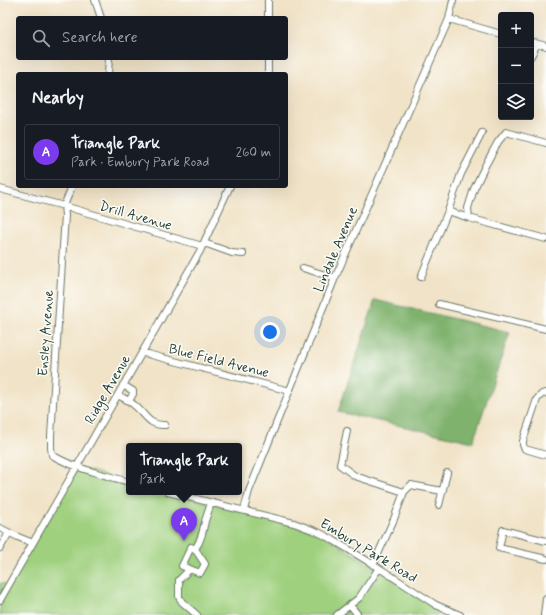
<!DOCTYPE html>
<meta charset="utf-8">
<style>
:root{--surface:#171b24;--page:#242831;--text:#f1f3f6;--muted:#9ea1a6;--line:#363941;--accent:#7c3aed}
body{margin:0;font-family:Mynerve,sans-serif;background:var(--page);color:var(--text)}
.controls{position:absolute;right:12px;top:12px;display:grid;overflow:hidden;border-radius:4px;box-shadow:0 4px 16px #0002}
.controls button{width:36px;height:36px;display:grid;place-items:center;padding:0;border:0;border-bottom:1px solid var(--line);background:var(--surface);color:var(--text);font:20px sans-serif}
.you{position:absolute;left:270px;top:332px;width:14px;height:14px;margin:-10px;border:3px solid #fff;border-radius:50%;background:#1a73e8;box-shadow:0 0 0 6px #1a73e833}
.badge{display:grid;place-items:center;width:26px;height:26px;border-radius:50%;background:var(--accent);color:#fff;font-size:13px;font-weight:700}
.pin{position:absolute;translate:-50% -33px;filter:drop-shadow(0 1px 2px #0008)}
.pin::after{content:'';position:absolute;top:21px;width:14px;height:12px;background:inherit;clip-path:polygon(0 0,100% 0,50% 100%)}
.popup{position:absolute;left:126px;top:443px;width:116px;height:52px;box-sizing:border-box;display:grid;place-content:center;border-radius:4px;background:var(--surface);filter:drop-shadow(0 1px 3px #0005);font-size:13px;white-space:nowrap;color:var(--muted)}
.popup b{font-size:15px;color:var(--text)}
.popup::after{content:'';position:absolute;left:50%;top:100%;margin-left:-8px;border:8px solid transparent;border-top-color:var(--surface)}
.list{margin:0;padding:0;list-style:none}
h2{display:flex;justify-content:space-between;align-items:center;height:52px;margin:0;padding:0 16px;font-size:17px}
h2 small{font-size:13px;font-weight:400;color:var(--muted)}
.list li{display:grid;grid-template-columns:26px 1fr auto;gap:12px;align-items:center;box-sizing:border-box;height:56px;margin:0 8px 8px;padding:0 8px;border:1px solid var(--line);border-radius:4px}
.list b{display:block;font-size:15px;white-space:nowrap}
.list p{margin:0;font-size:13px;white-space:nowrap;color:var(--muted)}
.list em{font-size:13px;font-style:normal;color:var(--muted)}
.icon{flex:none;width:22px;height:22px;fill:none;stroke:currentColor;stroke-width:2;stroke-linecap:round;stroke-linejoin:round}
.map{position:relative;flex:none;width:546px;height:615px;overflow:hidden}
.search{position:absolute;background:var(--surface);box-shadow:0 4px 16px #0002;left:16px;top:16px;width:272px;height:44px;display:flex;align-items:center;gap:10px;box-sizing:border-box;padding:0 14px;border-radius:4px;color:var(--muted);font-size:15px}
.panel{position:absolute;background:var(--surface);box-shadow:0 4px 16px #0002;left:16px;top:72px;width:272px;height:116px;border-radius:4px}
.map>svg:first-child{display:block}
</style>
<div class="map">
<svg width="546" height="615" viewBox="0 0 546 615">
<rect width="100%" height="100%" fill="#fdfcf7"/>
<filter id="ink" filterUnits="userSpaceOnUse"><feTurbulence type="fractalNoise" baseFrequency=".025" numOctaves="2"/><feDisplacementMap in="SourceGraphic" scale="8" xChannelSelector="R" yChannelSelector="G"/><feConvolveMatrix kernelMatrix="1 2 1 2 8 2 1 2 1" color-interpolation-filters="sRGB"/></filter>
<filter id="wash" filterUnits="userSpaceOnUse"><feTurbulence type="fractalNoise" baseFrequency=".012" numOctaves="4" result="noise"/><feDisplacementMap in="SourceGraphic" scale="16" xChannelSelector="R" yChannelSelector="G"/><feGaussianBlur stdDeviation="0.9" result="paint"/><feColorMatrix in="noise" values="0 0 0 0 0 0 0 0 0 0 0 0 0 0 0 0 0 1.4 0 .05"/><feComposite in="paint" operator="in"/></filter>
<g filter="url(#wash)">
<rect width="100%" height="100%" fill="#f1e3c7"/>
<path fill="#9fd07e" stroke="#5f8659" d="M77,467L129,482V492H168L318,532L436,605L442,615H0V583L9,585Z"/>
<path fill="#7fb26d" stroke="#4f7850" d="M375,300L510,332L473,442L338,412Z"/>
</g>
<g filter="url(#ink)">
<g fill="none" stroke-linecap="round" stroke-linejoin="round">
<defs>
<path id="minor" d="M95,0L101,18
M268,18V0
M449,19L501,34
M531,42L546,46
M531,56L537,44
M108,74L109,58
M268,74V58
M482,133L461,174L448,211L469,218L546,239
M72,186L64,206L65,215L51,436V448L52,455C75,469 103,474 129,482
M0,189L64,206L171,237L199,245L207,244L232,253L243,254
M469,218L468,208L474,189L486,164L498,142L506,132L546,143
M303,268L335,278
M421,277L448,211
M439,304L546,329
M142,352L151,355L290,391
M123,385L133,391V394L129,401
M546,393L542,394L537,399L523,441V445L525,449L546,455
M118,395C123,398 130,401 134,405C146,414 148,426 165,425
M347,431L340,465L355,476L404,492
M168,492L294,523L318,532L333,540L379,568L436,605L460,615
M439,505L447,473
M244,510L249,491L335,278L449,19L453,0
M0,528L18,537L33,543
M546,541L503,530L499,548L546,559
M0,548L9,533
M195,549L191,547L182,566L200,573L205,564L195,549C201,541 203,531 205,521C207,515 209,509 211,503
M373,565L394,519L404,492L411,485L442,491
M190,569L179,580V597L182,602L197,615
M0,600L80,461L200,251L230,186
M350,605L358,615
M337,615L359,598L379,568
M544,615L546,599"/>
</defs>
<use href="#minor" stroke="#687767" stroke-width="8"/>
<use href="#minor" stroke="#fff" stroke-width="6"/>
</g>
</g>
<g text-anchor="middle" stroke-width="3" stroke-linejoin="round" paint-order="stroke">
<g font-size="14" fill="#1f3d34" stroke="#fdfcf7">
<text transform="translate(136 215) rotate(16)" y="5">Drill Avenue</text>
<text transform="translate(335 249) rotate(-67)" y="5">Lindale Avenue</text>
<text transform="translate(45 333) rotate(-86)" y="5">Ensley Avenue</text>
<text transform="translate(219 360) rotate(14)" y="5">Blue Field Avenue</text>
<text transform="translate(107 389) rotate(-60)" y="5">Ridge Avenue</text>
<text transform="translate(369 550) rotate(31)" y="5">Embury Park Road</text>
</g>
</g>
</svg>
<div class="controls">
<button>+</button>
<button>−</button>
<button><svg class="icon" aria-label="layers" viewBox="0 0 24 24"><path d="M12 4l9 5-9 5-9-5zM3 14l9 5 9-5"/></svg></button>
</div>
<div class="you"></div>
<div class="pin badge" style="left:184px;top:541px">A</div>
<div class="popup"><b>Triangle Park</b>Park</div>
<div class="search"><svg class="icon" aria-label="search" viewBox="0 0 24 24"><circle cx="10" cy="10" r="6"/><path d="M15 15l6 6"/></svg>Search here</div>
<section class="panel">
<h2>Nearby<small></small></h2>
<ul class="list">
<li><span class="badge">A</span><div><b>Triangle Park</b><p>Park · Embury Park Road</p></div><em>260 m</em></li>
</ul>
</section>
</div>
